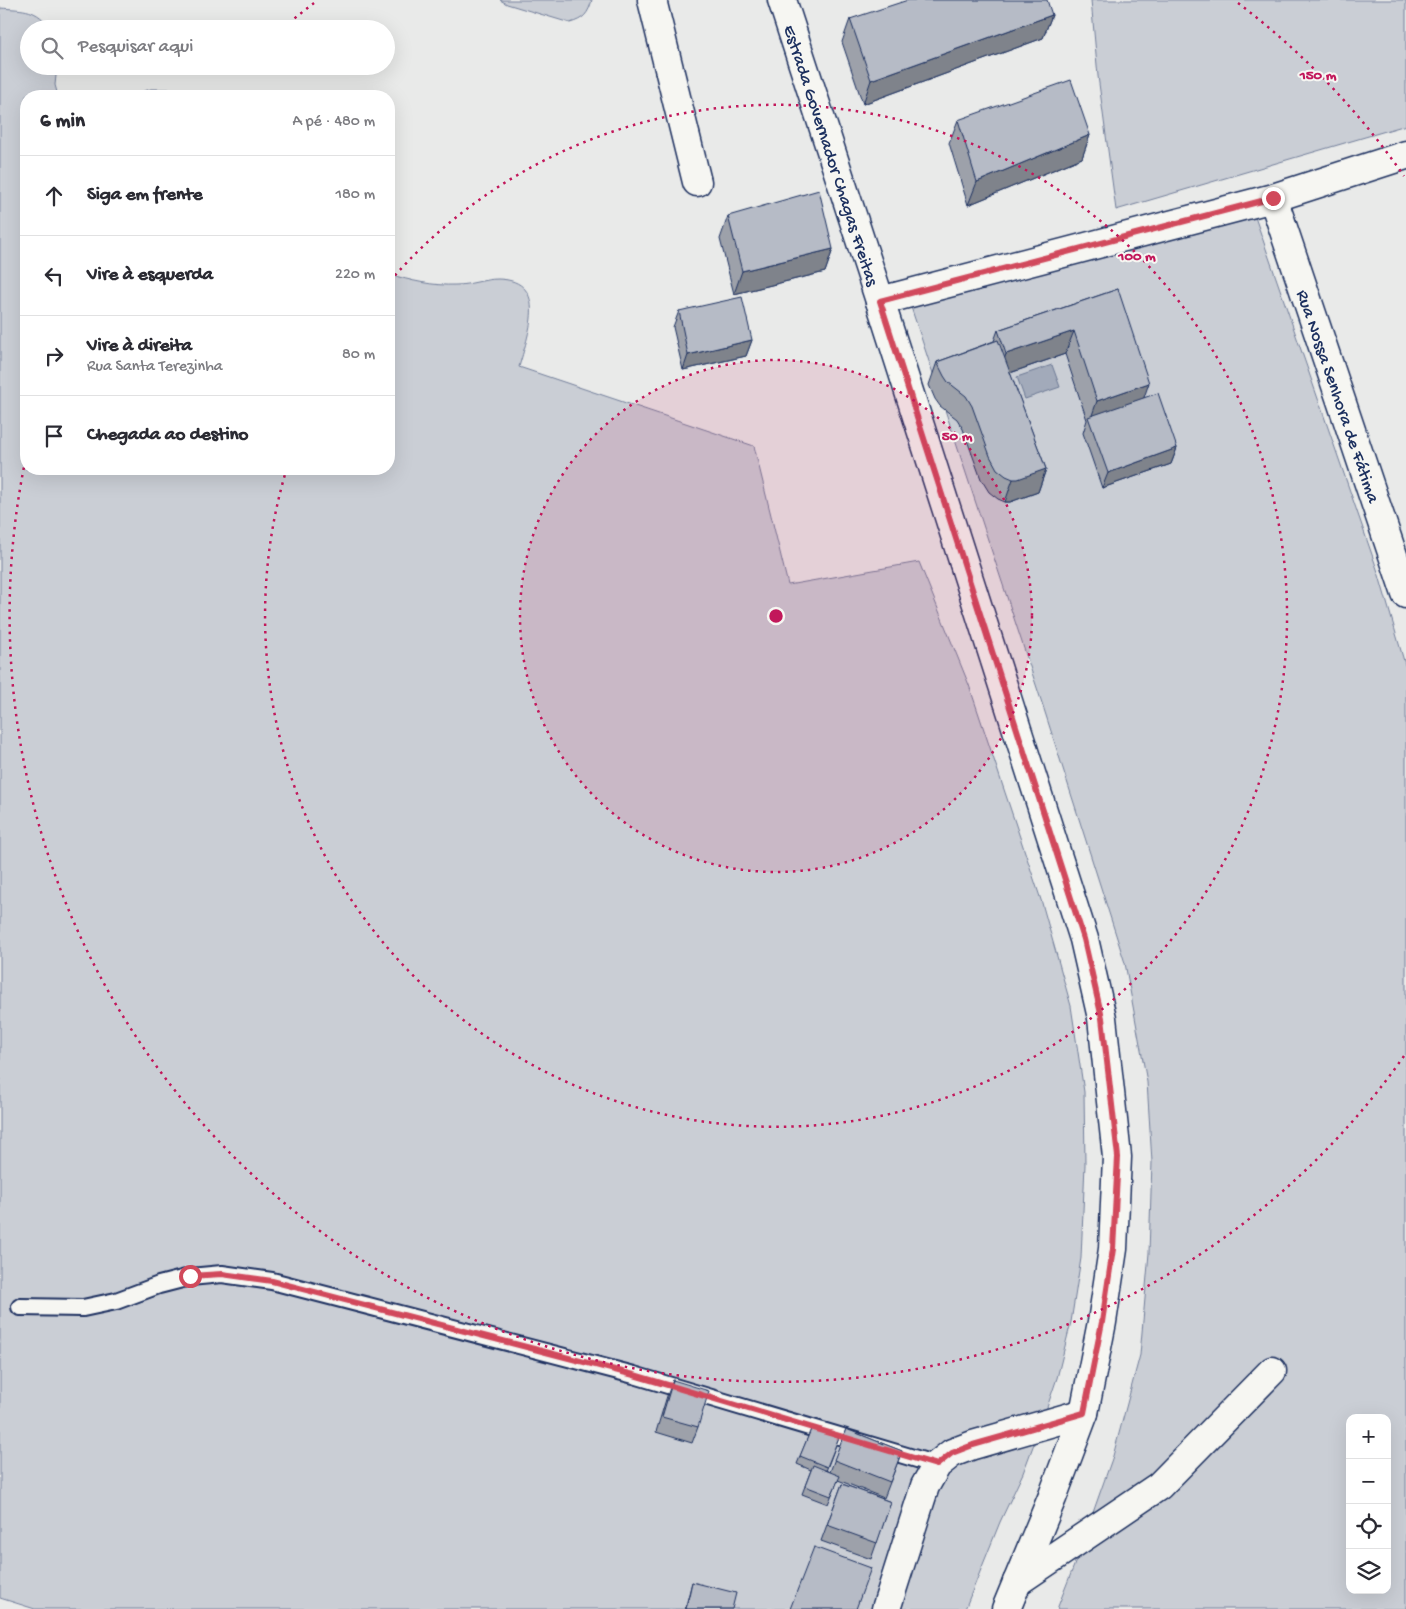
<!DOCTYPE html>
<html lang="pt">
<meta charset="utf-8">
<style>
:root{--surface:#fff;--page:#f2f2f3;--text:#2b2b33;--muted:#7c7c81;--line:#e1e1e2}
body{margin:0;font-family:"Gochi Hand",sans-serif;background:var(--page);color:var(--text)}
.controls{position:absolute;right:15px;bottom:15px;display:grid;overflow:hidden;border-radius:10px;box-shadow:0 5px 20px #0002}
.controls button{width:45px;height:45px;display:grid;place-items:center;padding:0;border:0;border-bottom:1px solid var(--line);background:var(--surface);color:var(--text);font:25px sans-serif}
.stop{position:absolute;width:15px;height:15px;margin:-11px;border:4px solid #d1495b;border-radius:50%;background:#fff}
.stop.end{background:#d1495b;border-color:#fff;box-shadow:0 1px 5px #0008}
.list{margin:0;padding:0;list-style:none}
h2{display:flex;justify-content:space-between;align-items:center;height:65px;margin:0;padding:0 20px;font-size:21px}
h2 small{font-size:16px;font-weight:400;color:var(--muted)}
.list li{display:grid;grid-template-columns:32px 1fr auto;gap:15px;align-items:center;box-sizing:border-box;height:80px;padding:0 20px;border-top:1px solid var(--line)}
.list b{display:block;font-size:19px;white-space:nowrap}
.list p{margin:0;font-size:16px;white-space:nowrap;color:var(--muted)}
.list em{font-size:16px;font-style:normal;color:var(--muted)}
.icon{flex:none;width:28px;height:28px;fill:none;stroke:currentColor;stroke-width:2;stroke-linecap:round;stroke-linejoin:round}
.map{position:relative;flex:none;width:1406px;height:1609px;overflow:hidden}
.search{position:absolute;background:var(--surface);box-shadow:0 5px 20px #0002;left:20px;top:20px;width:375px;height:55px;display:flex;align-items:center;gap:12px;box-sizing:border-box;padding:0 18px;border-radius:28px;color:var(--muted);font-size:19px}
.panel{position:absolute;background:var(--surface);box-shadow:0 5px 20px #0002;left:20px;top:90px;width:375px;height:385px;border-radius:20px}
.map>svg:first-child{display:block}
</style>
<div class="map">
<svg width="1406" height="1609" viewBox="0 0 1406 1609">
<rect width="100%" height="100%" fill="#e9eae9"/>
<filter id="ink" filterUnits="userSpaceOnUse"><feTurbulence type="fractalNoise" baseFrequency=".02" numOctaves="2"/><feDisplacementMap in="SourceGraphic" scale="10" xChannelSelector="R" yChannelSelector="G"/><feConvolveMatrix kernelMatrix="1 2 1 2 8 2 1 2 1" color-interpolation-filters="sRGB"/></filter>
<g filter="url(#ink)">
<path fill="#caced5" stroke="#727e9a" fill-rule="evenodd" d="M500,0H592C588,14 584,19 570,23L507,4Z
M1091,0H1406V125L1116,210L1098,76Z
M0,8C26,10 35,8 52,29H29V66H57L55,85L58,96H26V469H389V274C411,281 433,286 456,285C470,285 484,279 498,279C551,280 527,337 519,367L754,446L788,585L919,562L969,685L1042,903L1071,1006L1084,1092L1085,1164L1081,1258L1071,1322L1057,1378L1041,1425L1023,1473L1000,1522L965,1609H35L0,1598Z
M151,89H168L195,96H127Z
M1255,217L1378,572L1406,668V1609H1057L1077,1558L1113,1456L1140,1355L1149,1253L1152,1162L1147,1082L1125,963L1043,706L911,307ZM1350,1418H1387V1590H1350Z"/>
<path fill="#a2aaba" stroke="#6c7995" d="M1052,365L1060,387L1025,399L1017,377Z"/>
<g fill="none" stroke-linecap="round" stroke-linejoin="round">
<defs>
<path id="service" d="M20,1307L83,1308L116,1301L159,1285L190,1277L222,1274L272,1281L634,1375L937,1465"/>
<path id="minor" d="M652,0L697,182
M1273,198L1406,594
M880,301L1273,198L1406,155
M1017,1582L1159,1486L1272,1371
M886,1609L925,1486L937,1465L952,1453L973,1445L1084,1413"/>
<path id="secondary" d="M782,0L880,301L1084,939L1102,1018L1117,1157L1113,1249L1102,1322L1084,1413L1052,1498L1006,1609"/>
</defs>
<use href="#service" stroke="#1b2f5e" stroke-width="20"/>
<use href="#minor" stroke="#1b2f5e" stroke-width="31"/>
<use href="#secondary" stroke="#1b2f5e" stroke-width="31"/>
<use href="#service" stroke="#f6f6f2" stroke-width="16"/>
<use href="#minor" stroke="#f6f6f2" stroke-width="28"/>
<use href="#secondary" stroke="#f6f6f2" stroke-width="28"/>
</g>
<path fill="#9da1aa" stroke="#1b2f5e" d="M1052,15L1043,38L863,104L842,42L850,19Z
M958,120L1090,135L1082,158L968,205L949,143Z
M728,216L833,249L825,272L734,294L720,239Z
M1118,289L1144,398L1177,448L1171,464L1102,488L1083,433L1087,420L1065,354L1010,373L1046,469L1038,492L1010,502H1005L998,499L989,492L981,479L963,429L957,419L940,406L935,399L929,385L937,362L994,341L998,330Z
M679,311L752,340L746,356L683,370L673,327Z
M673,1380L698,1427L692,1443L656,1432L667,1396Z
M812,1427L839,1437L826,1471L830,1472L846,1429L902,1451L884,1498L838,1480L828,1504L802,1494L811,1470L797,1464Z
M842,1484L891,1502L871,1559L821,1541Z
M692,1582L732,1609H685L690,1590Z"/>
<path fill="#7f838b" stroke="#1b2f5e" d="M1052,15L1043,38L863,104L871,80Z
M1090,135L1082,158L968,205L977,182Z
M833,249L825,272L734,294L742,271Z
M1074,331L1065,354L998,377L1006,354Z
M752,340L746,356L683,370L688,355Z
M1149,383L1141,406L1090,421L1097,401Z
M1177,448L1171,464L1102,488L1108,473Z
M1046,469L1038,492L1010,502H1005L1013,479Z"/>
<path fill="#b6bbc6" stroke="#1b2f5e" d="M908,0H1047L1052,15L871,80L850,19Z
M1071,80L1090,135L977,182L958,120Z
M819,190L833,249L742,271L728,216Z
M1118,289L1149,383L1097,401L1074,331L1006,354L998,330Z
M742,297L752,340L688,355L679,311Z
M998,340L1046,469L1018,479H1013L1006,476L997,469L990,456L972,406L966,396L948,382L944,376L937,362Z
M1158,393L1177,448L1108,473L1088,417Z
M673,1380L709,1391L698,1427L662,1417Z
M812,1427L839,1437L827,1467L800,1456Z
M846,1429L902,1451L890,1482L834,1460Z
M813,1465L840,1476L831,1496L805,1486Z
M842,1484L891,1502L877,1543L827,1525Z
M814,1547L871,1568L856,1609H790Z
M692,1582L736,1593L732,1609H686Z"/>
</g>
<g fill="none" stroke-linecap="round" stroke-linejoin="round" filter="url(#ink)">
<path stroke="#d1495b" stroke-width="6" d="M190,1276L222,1274L272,1281L634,1375L937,1465L952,1453L973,1445L1084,1413L1102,1322L1113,1249L1118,1157L1102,1018L1084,939L880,301L1273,198"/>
</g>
<circle cx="776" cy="616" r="256" fill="#c2185b" fill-opacity=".12"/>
<g fill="none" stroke="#c2185b" stroke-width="2.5" stroke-dasharray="2.5 5">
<circle cx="776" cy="616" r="256"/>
<path d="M390 281A511 511 0 1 1 286 471"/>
<path d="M1404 1056A767 767 0 0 1 26 457M283 28A767 767 0 0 1 314 3M1238 3A767 767 0 0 1 1404 176"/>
</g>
<g text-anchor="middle" stroke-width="4" stroke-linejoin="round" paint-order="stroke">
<g font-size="18" fill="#1b2f5e" stroke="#f6f6f2">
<text transform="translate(832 155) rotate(72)" y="6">Estrada Governador Chagas Freitas</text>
<text transform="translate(1339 396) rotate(71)" y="6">Rua Nossa Senhora de Fátima</text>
</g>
</g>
<circle cx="776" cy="616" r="8" fill="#c2185b" stroke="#f6f6f2" stroke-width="2.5"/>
<g font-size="15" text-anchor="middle" font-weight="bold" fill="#c2185b" stroke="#f6f6f2" stroke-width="4" stroke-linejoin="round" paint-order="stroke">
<text x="1318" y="79">150 m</text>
<text x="1137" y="260">100 m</text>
<text x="957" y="440">50 m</text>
</g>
</svg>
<div class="controls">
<button>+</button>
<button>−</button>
<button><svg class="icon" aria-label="locate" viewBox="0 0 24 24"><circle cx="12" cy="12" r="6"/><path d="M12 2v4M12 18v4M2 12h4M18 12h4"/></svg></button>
<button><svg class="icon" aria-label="layers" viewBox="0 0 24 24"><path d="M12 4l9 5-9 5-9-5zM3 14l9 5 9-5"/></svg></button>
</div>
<div class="stop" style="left:190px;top:1276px"></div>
<div class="stop end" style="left:1273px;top:198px"></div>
<div class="search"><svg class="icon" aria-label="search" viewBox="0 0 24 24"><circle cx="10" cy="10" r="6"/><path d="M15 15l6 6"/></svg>Pesquisar aqui</div>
<section class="panel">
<h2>6 min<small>A pé · 480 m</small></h2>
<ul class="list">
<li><svg class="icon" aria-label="ahead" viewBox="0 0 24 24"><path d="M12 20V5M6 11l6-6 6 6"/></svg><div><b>Siga em frente</b></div><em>180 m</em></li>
<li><svg class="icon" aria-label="left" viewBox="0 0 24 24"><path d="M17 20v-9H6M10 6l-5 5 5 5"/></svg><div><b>Vire à esquerda</b></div><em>220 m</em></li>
<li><svg class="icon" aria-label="right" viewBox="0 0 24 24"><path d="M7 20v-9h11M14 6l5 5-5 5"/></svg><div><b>Vire à direita</b><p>Rua Santa Terezinha</p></div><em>80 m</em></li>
<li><svg class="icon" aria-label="arrive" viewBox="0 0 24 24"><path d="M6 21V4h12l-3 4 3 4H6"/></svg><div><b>Chegada ao destino</b></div></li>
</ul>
</section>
</div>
